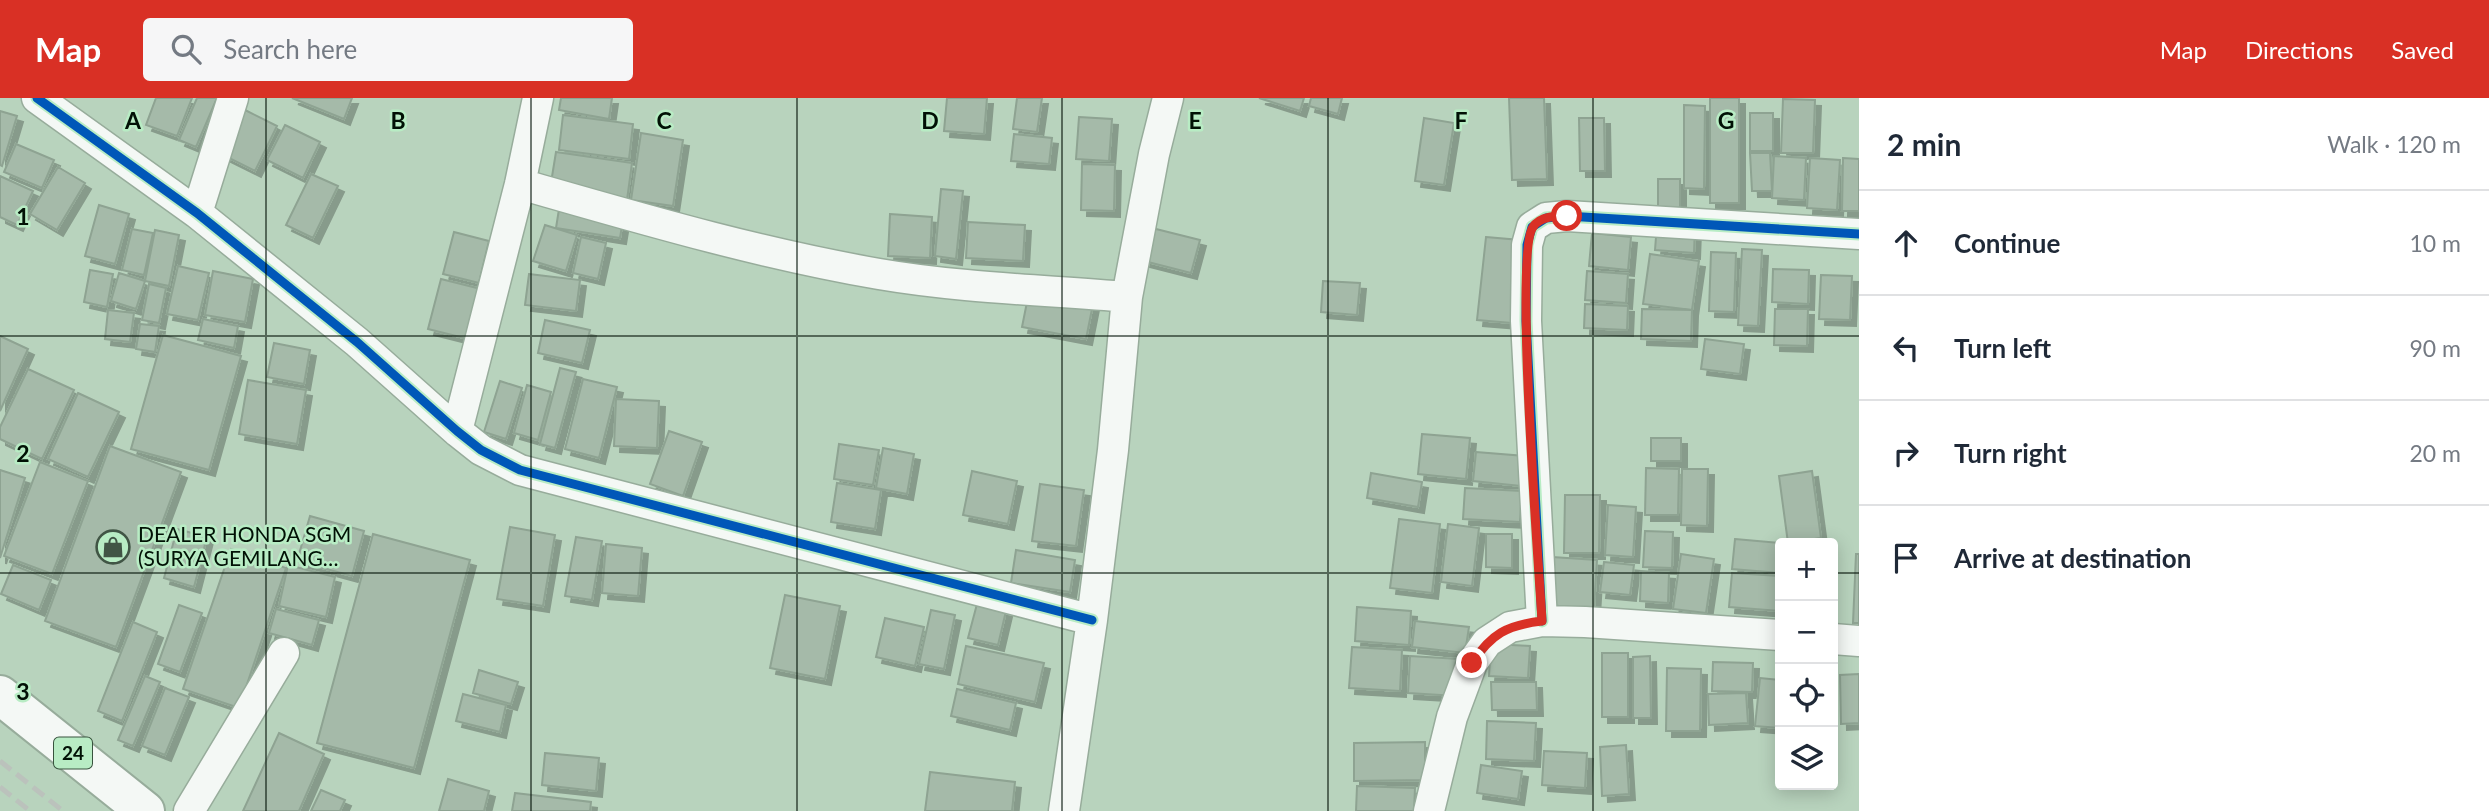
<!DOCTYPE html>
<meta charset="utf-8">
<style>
:root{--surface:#fff;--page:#f6f6f7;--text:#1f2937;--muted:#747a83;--line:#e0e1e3;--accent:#d93025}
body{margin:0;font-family:Lato,sans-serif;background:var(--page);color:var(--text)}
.controls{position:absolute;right:21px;bottom:21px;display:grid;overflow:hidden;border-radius:7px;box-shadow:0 4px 18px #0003}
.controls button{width:63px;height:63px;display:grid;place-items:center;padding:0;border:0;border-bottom:2px solid var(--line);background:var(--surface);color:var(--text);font:35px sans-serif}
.stop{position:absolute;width:21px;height:21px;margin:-16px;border:5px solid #d93025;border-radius:50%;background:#fff}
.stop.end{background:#d93025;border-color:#fff;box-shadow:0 2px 7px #0008}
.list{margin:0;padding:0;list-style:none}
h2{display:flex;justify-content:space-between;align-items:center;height:91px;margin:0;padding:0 28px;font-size:30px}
h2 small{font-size:23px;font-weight:400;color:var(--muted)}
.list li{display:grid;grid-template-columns:46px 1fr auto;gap:21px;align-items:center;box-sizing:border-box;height:105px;padding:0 28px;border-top:2px solid var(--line)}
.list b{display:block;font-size:26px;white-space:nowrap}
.list em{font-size:23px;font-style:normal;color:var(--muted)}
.icon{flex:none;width:38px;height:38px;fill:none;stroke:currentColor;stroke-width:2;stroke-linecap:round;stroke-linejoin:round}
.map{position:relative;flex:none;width:1859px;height:713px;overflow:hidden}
header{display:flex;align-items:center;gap:42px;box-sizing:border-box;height:98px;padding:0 35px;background:var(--accent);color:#fff}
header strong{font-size:33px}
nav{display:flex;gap:38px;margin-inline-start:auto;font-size:24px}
.search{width:490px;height:63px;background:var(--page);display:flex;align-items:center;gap:18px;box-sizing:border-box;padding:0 24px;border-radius:7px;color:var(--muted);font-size:26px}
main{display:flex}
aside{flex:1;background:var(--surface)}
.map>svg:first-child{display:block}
</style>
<header>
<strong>Map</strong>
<div class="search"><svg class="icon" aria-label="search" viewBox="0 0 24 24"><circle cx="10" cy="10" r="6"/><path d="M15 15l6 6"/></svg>Search here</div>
<nav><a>Map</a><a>Directions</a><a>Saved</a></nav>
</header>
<main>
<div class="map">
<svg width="1859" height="713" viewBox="0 0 1859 713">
<defs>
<filter id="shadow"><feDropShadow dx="6" dy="6" stdDeviation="0" flood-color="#0004"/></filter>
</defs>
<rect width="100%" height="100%" fill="#b8d3bd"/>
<path fill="#a5baa9" stroke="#8ea392" stroke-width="2" filter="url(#shadow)" d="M156,0H192L177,38L146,27Z
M197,0H217L196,49L179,42Z
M292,0H352L344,21Z
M561,0H612L609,21L559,12Z
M947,0H987L984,36L944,33Z
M1017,0H1042L1037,34L1013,31Z
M1259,0H1304L1300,13Z
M1311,0H1342L1338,16L1309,8Z
M1509,0H1544L1547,81L1512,82Z
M1710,0H1739V105H1710Z
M1783,1L1815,2L1813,55H1781Z
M1684,7L1705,8L1704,91L1684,90Z
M245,12L277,28L255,73L223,57Z
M0,13L17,18L2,68L0,67Z
M1750,15H1773V53H1750Z
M563,17L633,26L629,61L559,52Z
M1079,19L1112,21L1109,63L1076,61Z
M1424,20L1454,25L1444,87L1415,83Z
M1579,20H1604L1605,73H1580Z
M285,27L320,44L303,80L267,62Z
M641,35L683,42L673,108L631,102Z
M1014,36L1052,40L1049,66L1011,63Z
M16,46L54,62L42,90L4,74Z
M556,54L632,65L627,102L550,91Z
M1750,55H1770L1772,93H1752Z
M1774,58L1806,60L1804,102L1772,100Z
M1810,60L1840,62L1837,112L1807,110Z
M1843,60L1859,61V113H1842Z
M1082,66L1115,67L1114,113L1081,112Z
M58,69L85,85L57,132L30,116Z
M311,76L338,88L313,140L286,127Z
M0,78L33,93L17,127L0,119Z
M1658,81H1680V118H1658Z
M941,91L963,93L956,161L935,158Z
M560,105L624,116L620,140L556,130Z
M99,107L129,116L115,166L85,158Z
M890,116L932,119L930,160L888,158Z
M968,124L1025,127L1023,163L966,160Z
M1657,126L1695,128L1694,155L1655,152Z
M545,127L577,137L566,173L533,163Z
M1152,130L1200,142L1191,175L1144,163Z
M132,131L153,135L144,177L122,172Z
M155,132L179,137L169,188L145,183Z
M454,134L489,143L479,185L443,176Z
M1592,135L1631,139L1628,172L1589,168Z
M581,139L606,145L598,181L573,175Z
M1486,139L1520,142L1512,225L1477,222Z
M1742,151L1762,152L1758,228L1738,227Z
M1711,154L1736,155L1734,214L1709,213Z
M1650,156L1699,163L1692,212L1643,206Z
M178,168L209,175L198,222L167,216Z
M1773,171L1809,172L1808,206L1772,204Z
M90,172L113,176L107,209L84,204Z
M213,173L253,181L245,224L205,217Z
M1587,173L1628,176L1626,205L1585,202Z
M119,175L145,183L136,211L111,203Z
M529,176L580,182L576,213L525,207Z
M1821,177L1852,178L1850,222L1819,221Z
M441,181L481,191L468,241L428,231Z
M1323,183L1360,185L1357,217L1321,214Z
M149,186L166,190L159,225L142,222Z
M1029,194L1093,206L1086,241L1022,229Z
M1585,206L1628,208L1627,232L1584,230Z
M1642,211L1692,212L1691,243L1641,241Z
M1775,211H1808L1807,248L1774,247Z
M108,212L134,215L130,244L105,241Z
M203,221L238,228L234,250L198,242Z
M545,222L590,232L582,265L538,255Z
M140,226L159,228L155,254L136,251Z
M163,237L241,258L209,372L131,351Z
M0,238L28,251L0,313Z
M1705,241L1744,246L1740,276L1701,271Z
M274,245L310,252L304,286L267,279Z
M560,270L576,274L555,350L540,346Z
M28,271L74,292L42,361L0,341V329Z
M583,281L617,289L599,360L565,351Z
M248,282L306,292L297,346L239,336Z
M500,283L522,290L506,341L484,334Z
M527,287L551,294L538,342L514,335Z
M78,295L119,314L88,379L48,361Z
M616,301L659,303L657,350L614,348Z
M669,333L702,344L683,398L650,386Z
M1422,336L1470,340L1466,381L1418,376Z
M1651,340H1681V363H1651Z
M839,346L879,352L873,387L834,381Z
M110,348L181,374L116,549L45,523Z
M883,350L914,356L907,396L876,390Z
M1476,354L1525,358L1521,388L1473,383Z
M40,364L88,383L52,476L4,458Z
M1646,370L1679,371L1678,417H1645Z
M1682,371H1708L1707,428L1681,427Z
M0,372L25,380L0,460Z
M972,373L1017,383L1008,426L963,417Z
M1812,373L1821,440L1788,445L1779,378Z
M1371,375L1422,384L1418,409L1367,400Z
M837,385L881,392L875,431L831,424Z
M1040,386L1084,392L1076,448L1032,443Z
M1465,390L1522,393L1520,424L1463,421Z
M1565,397H1600L1599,455H1564Z
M1608,407L1636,409L1633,459L1605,457Z
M310,418L364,433L352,478L297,463Z
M1399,421L1440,426L1432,495L1390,490Z
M1448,426L1479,430L1472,488L1441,484Z
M510,429L555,437L543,508L497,501Z
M177,431L207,439L194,489L164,480Z
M1645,433L1673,434L1672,470L1643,469Z
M373,436L470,462L414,670L317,645Z
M1486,436H1512V470L1486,469Z
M576,439L602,443L592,502L565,498Z
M1735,441L1780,445V475L1732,471Z
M606,446L642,450L638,498L602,495Z
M231,451L286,470L239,610L183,591Z
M1016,452L1075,462L1070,494L1011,485Z
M1681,456L1714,461L1706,515L1673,511Z
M1856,456H1859V525H1853Z
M1552,459L1597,462L1594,511L1548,507Z
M1604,464L1634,467L1630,497L1600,494Z
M13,467L51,482L39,512L1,496Z
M288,467L335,479L326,519L279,508Z
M1641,473L1669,475L1668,505L1640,503Z
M1732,475L1780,478V513L1729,509Z
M785,497L840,508L825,581L770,570Z
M977,506L1006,513L998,547L968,540Z
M179,507L202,515L180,574L158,566Z
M1357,509L1411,513L1409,547L1355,543Z
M276,511L319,522L312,547L269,535Z
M931,512L955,517L944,571L919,566Z
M885,520L924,529L915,568L876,559Z
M1415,523L1469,529L1465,555L1412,549Z
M133,524L157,534L122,623L98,613Z
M1491,546L1530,548L1528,580L1489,578Z
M966,548L1044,565L1035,604L958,586Z
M1352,549L1402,552L1400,593L1349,590Z
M1602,555H1628V619H1602Z
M1410,558L1459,561L1457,598L1408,595Z
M1650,558L1651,620H1633V559Z
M1713,564L1753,565L1752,594L1712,593Z
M1667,570L1701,571L1700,633H1666Z
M479,572L518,584L511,606L473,595Z
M1859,576V625L1841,626L1840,577Z
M145,578L160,584L133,648L118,642Z
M1760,580L1780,582V630L1755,628Z
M1491,584H1536L1537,612H1492Z
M165,590L189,599L165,657L142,648Z
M957,591L1016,605L1010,632L951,618Z
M1746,595L1748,625L1709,627L1708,596Z
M463,596L506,607L500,634L456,623Z
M1487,623L1536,625L1534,663L1486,661Z
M279,635L324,656L299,713H243Z
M1425,644V682L1354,683V645Z
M1626,647L1629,696L1602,698L1600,649Z
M1544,653L1587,655L1585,690L1542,687Z
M545,655L599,660L596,693L542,687Z
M1481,667L1522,673L1518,701L1477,695Z
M930,674L1015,684L1012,713H925Z
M448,681L489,693L484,713H439Z
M1357,688L1415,690L1414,713H1356Z
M321,692L345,702L340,713H311Z
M515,695L591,704L590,713H512Z"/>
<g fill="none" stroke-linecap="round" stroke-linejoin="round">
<defs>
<path id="minor" d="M37,0L197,115L357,244L457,333L481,352L520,372L1092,522
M520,86C639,120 757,155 879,176C961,190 1045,192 1127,199
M197,115L233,0
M457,333L520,86L538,0
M1542,523L1526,223L1527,147L1532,129L1546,120L1567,118L1859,136
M1833,541L1859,543
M189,713L284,555
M1064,713L1092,522L1113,352L1127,199L1154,56L1168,0
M1429,713L1452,619L1472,565L1487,544L1510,529L1542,523L1585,524L1780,537"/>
<path id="trunk" d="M0,597L145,713"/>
</defs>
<use href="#minor" stroke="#97ac9b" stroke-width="33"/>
<use href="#trunk" stroke="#97ac9b" stroke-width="42"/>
<use href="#minor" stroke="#f4f8f5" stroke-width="30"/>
<use href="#trunk" stroke="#f4f8f5" stroke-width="38"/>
<path stroke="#bbc2bc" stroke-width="5" stroke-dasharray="14 7" stroke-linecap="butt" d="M0,663L63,713
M0,689L30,713"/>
<defs>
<path id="cycleway" d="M37,0L197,115L357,244L457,333L481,352L520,372L1092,522
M1542,523L1526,223L1527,147L1532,129L1546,120L1567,118L1859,136"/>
</defs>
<use href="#cycleway" stroke="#b8ecc4" stroke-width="13"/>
<use href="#cycleway" stroke="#0057b8" stroke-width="9"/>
</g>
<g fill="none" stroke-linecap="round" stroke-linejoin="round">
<path stroke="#d93025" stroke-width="9" d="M1472,565C1491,536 1507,527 1542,523C1539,470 1514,154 1533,129C1540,118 1556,118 1567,118"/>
</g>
<path fill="none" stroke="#011105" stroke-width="2" stroke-opacity="0.55" d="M266,0V713M531,0V713M797,0V713M1062,0V713M1328,0V713M1593,0V713M0,238H1859M0,475H1780M1833,475H1859"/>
<defs>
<symbol id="shop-ring" viewBox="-11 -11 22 22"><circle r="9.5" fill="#b8ecc4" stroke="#415545" stroke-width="1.5"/><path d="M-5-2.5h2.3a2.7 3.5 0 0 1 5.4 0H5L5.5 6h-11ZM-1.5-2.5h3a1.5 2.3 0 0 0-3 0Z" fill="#415545"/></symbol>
</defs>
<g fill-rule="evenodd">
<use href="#shop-ring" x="94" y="430" width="38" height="38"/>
</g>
<g text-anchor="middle" stroke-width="5" stroke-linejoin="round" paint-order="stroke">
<rect fill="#b8ecc4" stroke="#38533e" stroke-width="2" x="54" y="639.5" width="38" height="31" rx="5"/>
<g font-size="19" font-weight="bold" fill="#011105">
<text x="73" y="662">24</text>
</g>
<g font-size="21" fill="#011105" stroke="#b8ecc4" text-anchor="start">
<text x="138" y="444">DEALER HONDA SGM<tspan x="138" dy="24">(SURYA GEMILANG…</tspan></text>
</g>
</g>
<g font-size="23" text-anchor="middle" font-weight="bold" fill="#011105" stroke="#b8ecc4" stroke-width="5" stroke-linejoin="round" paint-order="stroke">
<text x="133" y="31">A</text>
<text x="398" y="31">B</text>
<text x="664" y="31">C</text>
<text x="930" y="31">D</text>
<text x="1195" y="31">E</text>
<text x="1461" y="31">F</text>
<text x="1726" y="31">G</text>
<text x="23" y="127">1</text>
<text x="23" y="364">2</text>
<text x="23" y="602">3</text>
</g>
</svg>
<div class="controls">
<button>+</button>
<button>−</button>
<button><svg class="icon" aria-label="locate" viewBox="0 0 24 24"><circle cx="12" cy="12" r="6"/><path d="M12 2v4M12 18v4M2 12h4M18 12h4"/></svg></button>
<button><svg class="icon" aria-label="layers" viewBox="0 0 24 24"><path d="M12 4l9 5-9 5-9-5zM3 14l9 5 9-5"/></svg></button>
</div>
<div class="stop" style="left:1567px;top:118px"></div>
<div class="stop end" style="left:1472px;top:565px"></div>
</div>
<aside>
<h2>2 min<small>Walk · 120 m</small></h2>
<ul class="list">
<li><svg class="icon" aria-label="ahead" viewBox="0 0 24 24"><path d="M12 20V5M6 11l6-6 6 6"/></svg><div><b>Continue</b></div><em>10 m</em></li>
<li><svg class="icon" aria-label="left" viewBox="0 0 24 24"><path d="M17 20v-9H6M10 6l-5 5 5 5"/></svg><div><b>Turn left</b></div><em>90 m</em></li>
<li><svg class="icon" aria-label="right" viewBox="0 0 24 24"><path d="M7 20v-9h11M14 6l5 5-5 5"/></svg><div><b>Turn right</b></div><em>20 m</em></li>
<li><svg class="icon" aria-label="arrive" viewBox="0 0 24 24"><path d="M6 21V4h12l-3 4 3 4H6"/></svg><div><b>Arrive at destination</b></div></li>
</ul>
</aside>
</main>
